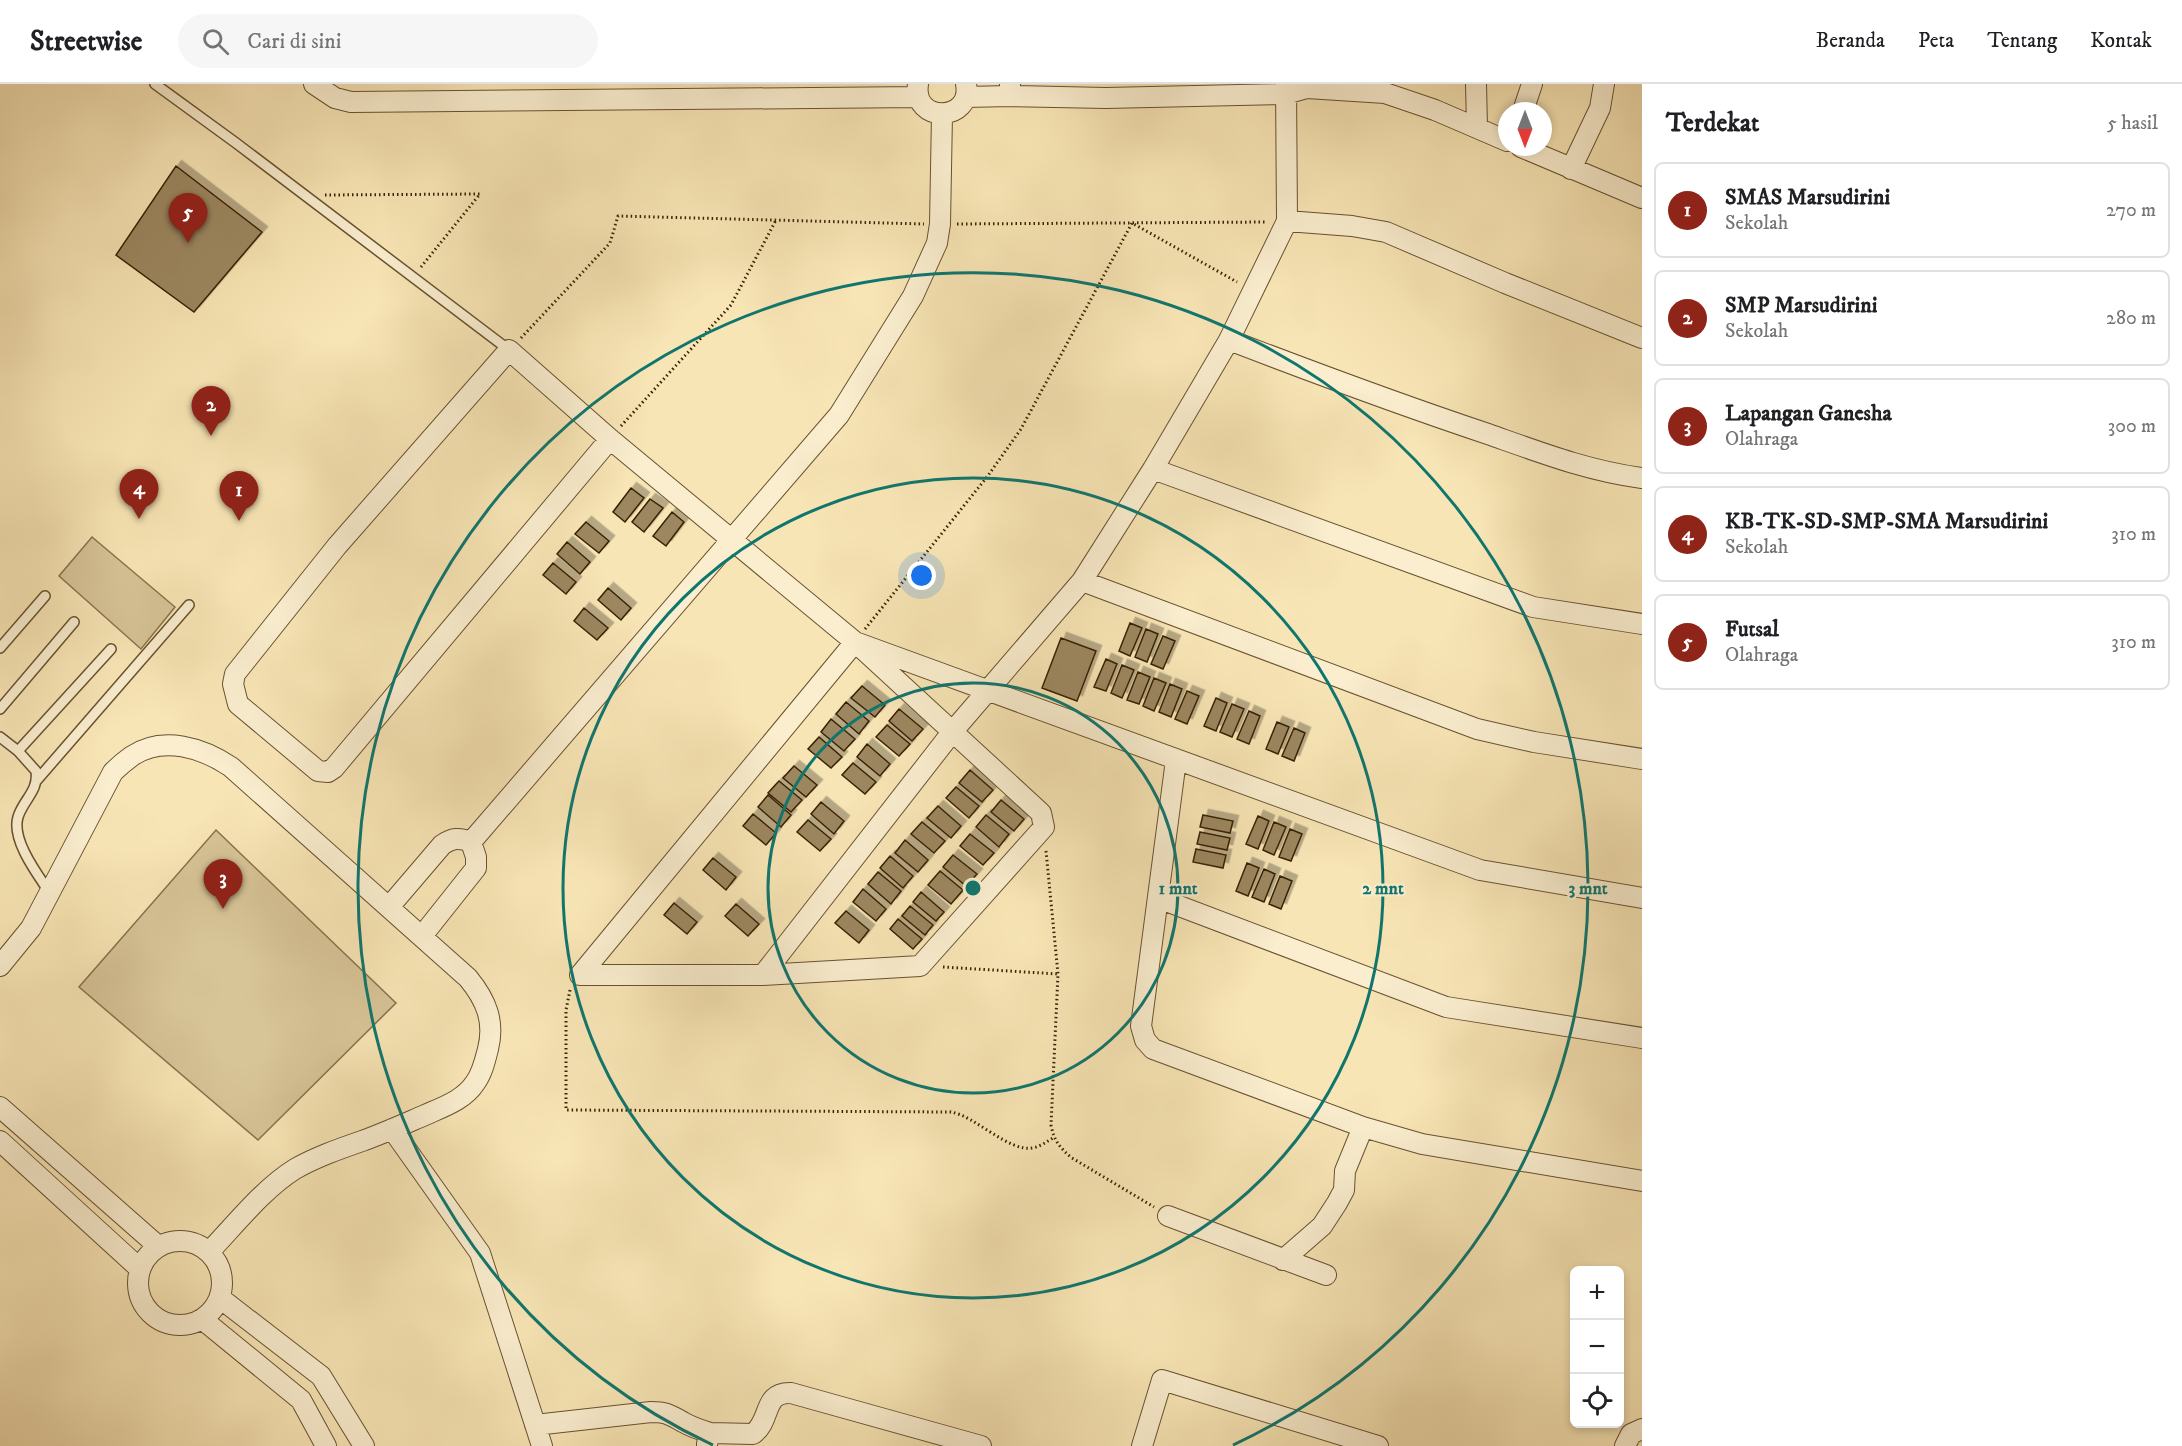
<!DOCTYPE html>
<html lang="id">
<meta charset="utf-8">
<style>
:root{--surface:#fff;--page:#f6f6f6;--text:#202124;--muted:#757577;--line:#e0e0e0;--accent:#8f2418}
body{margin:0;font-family:"IM FELL DW Pica",serif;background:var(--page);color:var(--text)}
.controls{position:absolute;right:18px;bottom:18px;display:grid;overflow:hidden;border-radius:9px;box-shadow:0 3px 9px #0003}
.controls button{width:54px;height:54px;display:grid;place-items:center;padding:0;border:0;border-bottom:2px solid var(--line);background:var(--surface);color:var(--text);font:30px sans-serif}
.compass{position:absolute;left:1498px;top:18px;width:54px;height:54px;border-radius:50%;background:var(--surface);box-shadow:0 3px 9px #0003;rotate:180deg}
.you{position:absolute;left:922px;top:492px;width:21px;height:21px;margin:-15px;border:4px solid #fff;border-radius:50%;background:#1a73e8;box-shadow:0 0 0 9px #1a73e833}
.badge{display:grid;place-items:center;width:39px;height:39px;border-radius:50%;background:var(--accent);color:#fff;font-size:20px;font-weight:700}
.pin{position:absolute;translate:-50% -50px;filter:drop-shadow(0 2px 3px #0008)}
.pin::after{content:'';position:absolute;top:32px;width:21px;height:18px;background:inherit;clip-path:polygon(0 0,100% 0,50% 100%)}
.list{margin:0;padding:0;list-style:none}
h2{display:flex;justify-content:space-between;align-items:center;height:78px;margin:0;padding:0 24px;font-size:26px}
h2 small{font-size:20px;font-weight:400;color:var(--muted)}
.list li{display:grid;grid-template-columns:39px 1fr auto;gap:18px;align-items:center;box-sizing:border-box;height:96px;margin:0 12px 12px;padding:0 12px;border:2px solid var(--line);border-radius:9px}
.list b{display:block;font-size:22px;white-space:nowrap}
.list p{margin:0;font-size:20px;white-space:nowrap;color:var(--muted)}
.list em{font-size:20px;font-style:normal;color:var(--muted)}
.icon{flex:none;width:33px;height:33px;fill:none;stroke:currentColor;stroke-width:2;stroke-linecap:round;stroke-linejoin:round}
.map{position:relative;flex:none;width:1642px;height:1362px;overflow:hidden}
header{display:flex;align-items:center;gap:36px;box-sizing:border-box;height:84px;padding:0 30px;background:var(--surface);border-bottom:2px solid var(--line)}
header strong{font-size:28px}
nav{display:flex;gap:33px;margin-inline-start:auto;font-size:21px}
.search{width:420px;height:54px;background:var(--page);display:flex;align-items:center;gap:15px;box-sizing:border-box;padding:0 21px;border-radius:33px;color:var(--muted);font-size:22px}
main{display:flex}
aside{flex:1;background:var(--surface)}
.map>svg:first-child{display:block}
</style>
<header>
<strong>Streetwise</strong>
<div class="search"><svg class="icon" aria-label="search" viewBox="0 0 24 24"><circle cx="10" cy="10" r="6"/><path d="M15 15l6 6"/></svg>Cari di sini</div>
<nav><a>Beranda</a><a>Peta</a><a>Tentang</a><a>Kontak</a></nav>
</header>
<main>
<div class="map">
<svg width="1642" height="1362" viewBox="0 0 1642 1362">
<defs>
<filter id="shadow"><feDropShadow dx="5.5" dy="-5.5" stdDeviation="0" flood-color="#0004"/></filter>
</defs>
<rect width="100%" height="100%" fill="#f8e5b5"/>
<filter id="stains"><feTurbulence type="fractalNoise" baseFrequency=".00333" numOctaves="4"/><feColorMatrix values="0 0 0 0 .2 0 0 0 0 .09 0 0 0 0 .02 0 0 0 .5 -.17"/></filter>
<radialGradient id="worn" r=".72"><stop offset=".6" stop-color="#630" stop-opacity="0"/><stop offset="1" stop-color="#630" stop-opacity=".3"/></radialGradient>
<path fill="#d7c497" stroke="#88724e" stroke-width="1.5" d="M92,453L175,523L141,565L59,492Z
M216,746L396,919L258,1056L79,903Z"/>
<path fill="#9c8760" stroke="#382104" stroke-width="1.5" filter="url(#shadow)" d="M176,82L262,148L194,228L116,171Z
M631,404L644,414L625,438L613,428Z
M650,415L663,424L644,448L632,438Z
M672,428L684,438L666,462L653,452Z
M586,438L609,457L599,469L575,450Z
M567,458L590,478L580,490L557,470Z
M553,479L576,498L566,510L543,491Z
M608,504L631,524L621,536L598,516Z
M584,524L608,544L597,556L574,537Z
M1130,539L1142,544L1130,572L1119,567Z
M1146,545L1158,550L1147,578L1135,573Z
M1163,552L1175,557L1163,585L1151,580Z
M1061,554L1096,567L1077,617L1042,604Z
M1106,575L1117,580L1106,607L1094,603Z
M1122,581L1134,586L1122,614L1111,609Z
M1138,588L1150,593L1139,620L1127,616Z
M1154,594L1166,599L1154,627L1143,622Z
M1170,600L1182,605L1171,633L1159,628Z
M862,602L885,621L875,633L851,614Z
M1187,607L1199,612L1187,640L1175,635Z
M1216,614L1227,619L1216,647L1204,642Z
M846,618L869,637L859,650L836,630Z
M1232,620L1244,625L1232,653L1220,648Z
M899,625L923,645L912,657L889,637Z
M1249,627L1260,632L1249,660L1237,655Z
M831,635L855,655L844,667L821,648Z
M1277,638L1289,643L1278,670L1266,665Z
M887,641L910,660L899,672L876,653Z
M1294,644L1305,649L1294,677L1282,672Z
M819,653L842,673L831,684L808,665Z
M867,660L890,680L880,692L857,673Z
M853,679L876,698L865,710L842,691Z
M794,682L817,701L806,713L783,694Z
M970,686L993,706L982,718L959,699Z
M779,697L802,716L791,728L768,709Z
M956,703L979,722L969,734L946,714Z
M768,711L791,731L781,743L758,723Z
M1001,716L1024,735L1014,747L991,728Z
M821,718L844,737L834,750L811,730Z
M938,722L961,742L951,754L927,734Z
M753,730L776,749L766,761L743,742Z
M986,731L1009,750L999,763L976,743Z
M1203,731L1233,737L1230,749L1200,743Z
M1258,732L1269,737L1258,765L1246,760Z
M808,736L831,755L820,767L797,748Z
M922,738L945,757L934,769L911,750Z
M1274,738L1286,743L1274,771L1263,766Z
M1290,745L1302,750L1291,777L1279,773Z
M1200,748L1230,754L1227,766L1197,760Z
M970,750L994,769L983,781L960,762Z
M905,756L928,776L918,788L895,769Z
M1196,765L1226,771L1223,784L1193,778Z
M953,771L977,790L966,802L943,783Z
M890,772L913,792L903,804L880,784Z
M713,774L736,793L726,806L703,786Z
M1247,779L1259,784L1248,812L1236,807Z
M1264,785L1275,790L1264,818L1252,813Z
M940,787L963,806L951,820L928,801Z
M878,788L901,807L891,820L868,800Z
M1280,792L1292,797L1281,825L1269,820Z
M863,805L886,825L876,837L853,818Z
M921,808L944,828L936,837L913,818Z
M674,819L697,838L687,850L664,831Z
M736,820L759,840L748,852L725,832Z
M910,822L933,841L925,851L902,832Z
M846,827L869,846L859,859L835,839Z
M898,835L922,855L913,865L890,845Z"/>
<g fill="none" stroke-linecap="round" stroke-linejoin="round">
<defs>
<path id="service" d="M155,0L236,59L509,266
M0,564L45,512
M0,625L74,538
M0,653L18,667L36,687C39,707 23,716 18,733C11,756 38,791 50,809
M18,667L111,565
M37,696L189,521"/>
<path id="minor" d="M314,0L335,14L351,18L918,13
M918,0C912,40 973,38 966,0
M1010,0V12L1106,14L1286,10L1307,4L1385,9L1435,26L1507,57
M1476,0L1477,43
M966,13L1010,12
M1523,27L1532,0
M1521,63L1642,114
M1571,85L1600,24L1604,0
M1287,137L1352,142L1386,148L1505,199L1642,254
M1229,256C1315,289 1401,321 1488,350C1539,368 1588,387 1642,394
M1153,385L1533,523L1642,540
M1082,497L1477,645L1534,658L1642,675
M1176,676L1141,942L1145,956L1153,965L1363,1043L1422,1060L1642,1097
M471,758L839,331L913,212L937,159L940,140L942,30
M1158,814L1446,923L1642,954
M389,823L442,761C452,754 459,753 471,758
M422,852L476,784V773L471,758
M0,882L31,844L113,688C119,682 125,677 132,672C163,651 203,664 231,683L468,894C486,916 495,937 488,965C485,977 482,990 475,999C464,1016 443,1023 425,1031C404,1040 384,1049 362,1057C339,1065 316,1073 295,1085C263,1105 235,1141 209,1168
M580,891H763L920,882L1044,743L1041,729L855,558L610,355L509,266L337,462L235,590L233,600L238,620L318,687L328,688L334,684L610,355
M580,891L855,558L1480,786L1642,814
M763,891L953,647L1082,497L1153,385L1229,256L1287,137L1286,0
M0,1023L158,1162
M392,1045L480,1169L542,1362
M0,1057L139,1184
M1168,1132L1326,1191
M138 1199a42 42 0 1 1 84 0a42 42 0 1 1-84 0Z
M1283,1176L1322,1142L1337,1119L1344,1106L1345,1087L1363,1043
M220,1214L321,1292L364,1362
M202,1235L301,1316L326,1362
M535,1341L651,1328C667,1328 670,1331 683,1338C691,1343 701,1346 710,1349L707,1360
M710,1349L753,1350C772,1336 762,1308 791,1309L981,1362
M1142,1362L1162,1296L1378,1362
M1625,1362L1631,1350L1642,1345"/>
</defs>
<use href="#service" stroke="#685230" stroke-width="12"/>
<use href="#minor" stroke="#685230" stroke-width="22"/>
<path stroke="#382104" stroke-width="3" stroke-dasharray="1.5 3" stroke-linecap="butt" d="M325,111L480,110L421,183
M957,140L1266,138
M521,254L610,159L618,132L924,140
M621,342L731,221L776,136
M865,545L987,393L1021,345L1132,139L1237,198
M1046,767L1058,890L1051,1041C1054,1057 1060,1064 1072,1074L1154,1123
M943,883L1058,890
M570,906L566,926V1026L951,1028C975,1032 1009,1068 1032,1064C1040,1063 1046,1058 1053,1054"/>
<use href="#service" stroke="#faeecf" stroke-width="9"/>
<use href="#minor" stroke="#faeecf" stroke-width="20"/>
</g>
<g fill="none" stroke="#0f766e" stroke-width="3">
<circle cx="973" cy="804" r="205"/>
<circle cx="973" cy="804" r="410"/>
<path d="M713 1361A615 615 0 1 1 1233 1361"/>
</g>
<circle cx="973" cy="804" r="9" fill="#0f766e" stroke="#faeecf" stroke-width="3"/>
<g font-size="18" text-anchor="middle" font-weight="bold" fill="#0f766e" stroke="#faeecf" stroke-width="4.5" stroke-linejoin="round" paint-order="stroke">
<text x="1178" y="810">1 mnt</text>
<text x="1383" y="810">2 mnt</text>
<text x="1588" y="810">3 mnt</text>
</g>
<rect width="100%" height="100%" filter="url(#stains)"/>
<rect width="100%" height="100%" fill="url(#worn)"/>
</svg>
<div class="controls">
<button>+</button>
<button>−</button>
<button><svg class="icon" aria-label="locate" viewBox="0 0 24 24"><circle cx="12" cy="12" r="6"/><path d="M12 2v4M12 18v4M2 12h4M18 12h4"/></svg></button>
</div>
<svg class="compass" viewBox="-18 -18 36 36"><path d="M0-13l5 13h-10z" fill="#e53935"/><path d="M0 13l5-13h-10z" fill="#757577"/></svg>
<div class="you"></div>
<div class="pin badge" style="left:239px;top:437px">1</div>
<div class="pin badge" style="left:211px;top:352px">2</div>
<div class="pin badge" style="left:223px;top:825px">3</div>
<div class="pin badge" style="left:139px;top:435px">4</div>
<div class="pin badge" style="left:188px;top:159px">5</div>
</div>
<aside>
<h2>Terdekat<small>5 hasil</small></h2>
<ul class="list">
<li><span class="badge">1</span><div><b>SMAS Marsudirini</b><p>Sekolah</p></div><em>270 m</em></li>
<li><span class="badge">2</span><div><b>SMP Marsudirini</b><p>Sekolah</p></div><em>280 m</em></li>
<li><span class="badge">3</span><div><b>Lapangan Ganesha</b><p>Olahraga</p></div><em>300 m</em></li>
<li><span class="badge">4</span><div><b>KB-TK-SD-SMP-SMA Marsudirini</b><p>Sekolah</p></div><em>310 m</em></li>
<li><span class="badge">5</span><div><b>Futsal</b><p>Olahraga</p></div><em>310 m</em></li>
</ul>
</aside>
</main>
